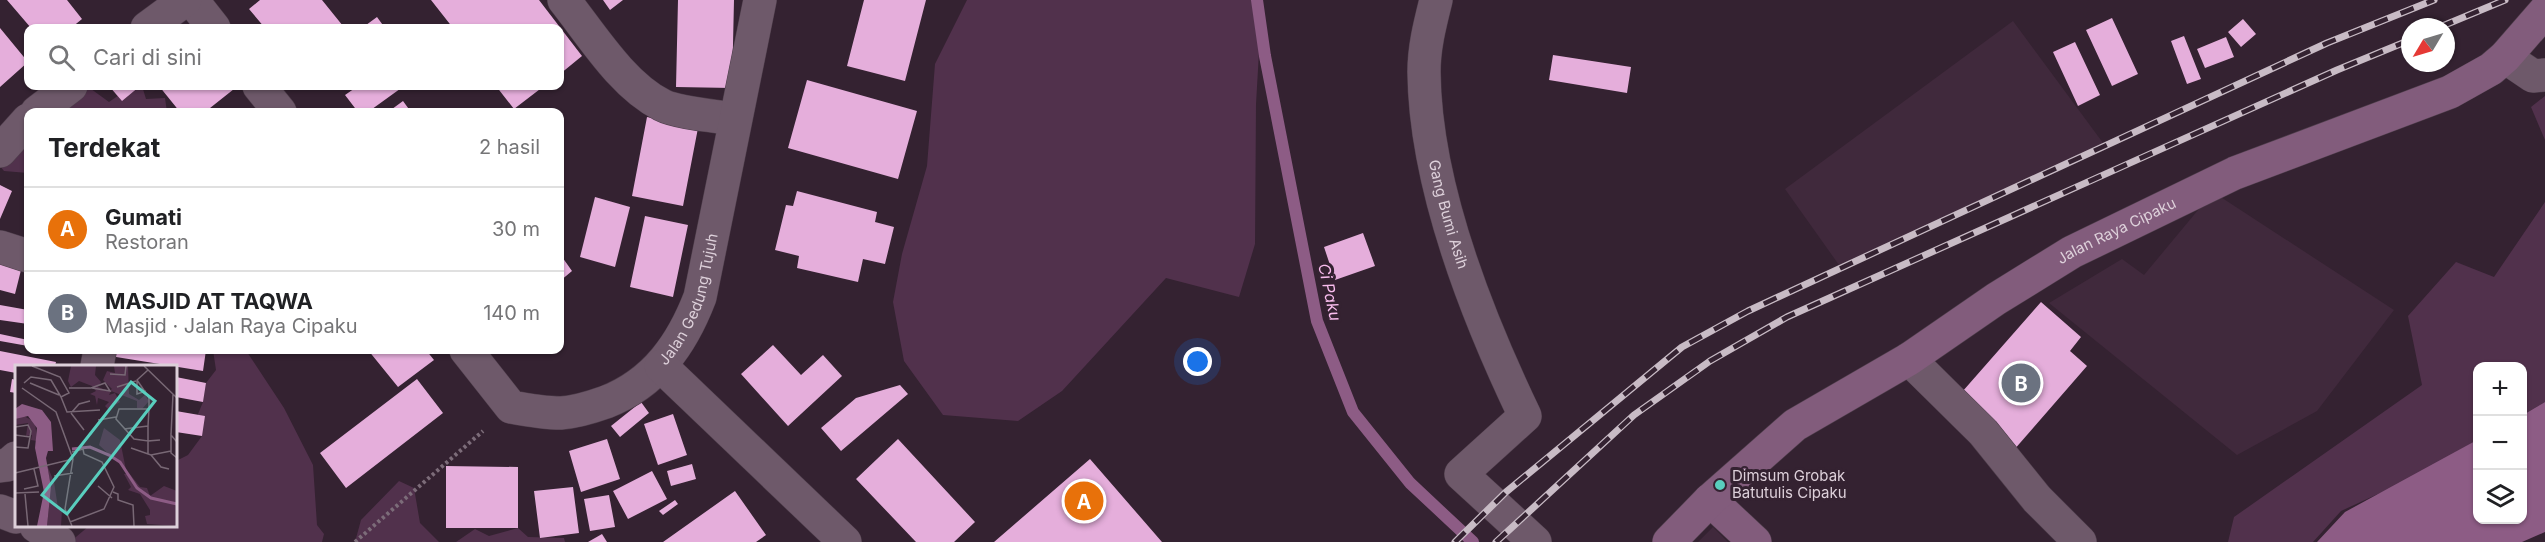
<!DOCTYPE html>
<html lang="id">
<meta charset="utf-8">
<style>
:root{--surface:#fff;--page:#f6f6f6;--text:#202124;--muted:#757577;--line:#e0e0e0;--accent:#7c3aed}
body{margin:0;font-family:Inter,sans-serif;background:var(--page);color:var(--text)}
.controls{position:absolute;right:18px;bottom:18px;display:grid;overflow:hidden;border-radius:12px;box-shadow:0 2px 4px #0004}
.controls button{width:54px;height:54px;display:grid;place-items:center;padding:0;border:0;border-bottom:2px solid var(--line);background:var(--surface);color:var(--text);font:30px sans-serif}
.compass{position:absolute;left:2401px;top:18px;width:54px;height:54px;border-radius:50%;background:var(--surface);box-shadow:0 2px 4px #0004;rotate:232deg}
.you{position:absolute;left:1198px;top:362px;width:21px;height:21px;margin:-15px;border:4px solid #fff;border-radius:50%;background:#1a73e8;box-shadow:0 0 0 9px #1a73e833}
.badge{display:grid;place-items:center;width:39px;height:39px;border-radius:50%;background:var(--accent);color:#fff;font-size:20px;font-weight:700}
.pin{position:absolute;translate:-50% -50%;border:3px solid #fff;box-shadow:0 2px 6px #0006}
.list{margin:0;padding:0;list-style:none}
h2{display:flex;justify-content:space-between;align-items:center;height:78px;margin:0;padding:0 24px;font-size:26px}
h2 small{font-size:20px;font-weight:400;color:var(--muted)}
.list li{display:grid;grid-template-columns:39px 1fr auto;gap:18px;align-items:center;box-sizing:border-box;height:84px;padding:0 24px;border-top:2px solid var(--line)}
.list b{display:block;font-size:22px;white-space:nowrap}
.list p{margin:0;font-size:20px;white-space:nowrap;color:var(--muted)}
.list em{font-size:20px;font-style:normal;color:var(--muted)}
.icon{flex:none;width:33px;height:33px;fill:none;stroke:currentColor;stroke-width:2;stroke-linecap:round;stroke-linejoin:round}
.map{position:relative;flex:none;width:2545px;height:542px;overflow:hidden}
.search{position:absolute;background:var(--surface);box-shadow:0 2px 4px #0004;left:24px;top:24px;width:540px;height:66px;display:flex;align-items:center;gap:15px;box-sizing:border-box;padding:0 21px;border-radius:12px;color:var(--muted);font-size:22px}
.panel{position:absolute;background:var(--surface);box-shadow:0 2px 4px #0004;left:24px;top:108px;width:540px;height:246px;border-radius:12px}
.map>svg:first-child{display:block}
</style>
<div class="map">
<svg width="2545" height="542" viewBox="0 0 2545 542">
<rect width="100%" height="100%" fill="#342231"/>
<path fill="#40293c" d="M2013,21L2106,147L1839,265L1785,189Z
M2213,192L2394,310L2317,411L2237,455L2049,303L2122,259L2144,275Z
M1713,527L1728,542H1698Z"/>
<path fill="#51314c" d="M967,0H1262L1256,104L1255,244L1239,297L1166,278L1062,391L1018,421L943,415L904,361L893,302L902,254L927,166L935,64Z
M64,86H87L109,102L132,86H142L146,99L165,98L167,112H28V173L4,171L0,166V133Z
M2545,96V140L2531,107Z
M2545,202V402L2523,415L2522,366H2478L2477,440L2404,482L2341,511L2313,542H2228L2234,517L2422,385L2408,316L2456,262L2494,277Z
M213,350H237L236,351L247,352L284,408L313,465L317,525L324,534L322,542H70L89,526H176V461L188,455L202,436L198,414L203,402L206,383L216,370Z
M399,481L414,488L420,523L439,542H355L361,520Z
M518,528L528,537L564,538L565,542H456L475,529L489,536Z"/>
<path fill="#8d5c85" d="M2545,402V532L2522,542H2317L2345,512L2477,440L2478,520H2522L2523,415Z"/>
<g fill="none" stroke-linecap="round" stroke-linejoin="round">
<path stroke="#8d5c85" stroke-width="12" d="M1257,0L1265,56L1317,321L1353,412L1410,483L1473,542"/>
</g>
<path fill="#e5aedb" d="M7,0H67L82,19L71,28H31Z
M260,0H322L343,26L340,28H265L249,9Z
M431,0H539L582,56L560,74V28H453Z
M603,0H623L610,10Z
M678,0H734L732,88L676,87Z
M864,0H926L905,81L847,66Z
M377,17L385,28H362Z
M2112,18L2138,74L2112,86L2086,30Z
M2243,19L2256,34L2241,47L2228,32Z
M0,28L28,62L0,87Z
M2184,36L2201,79L2187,84L2171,41Z
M2226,37L2234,57L2205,68L2197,49Z
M2075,42L2100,95L2078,106L2053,52Z
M1553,55L1631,67L1627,93L1549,80Z
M807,80L917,111L898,179L788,148Z
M109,86H140L122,101Z
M159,86H231L234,89L205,112H180Z
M358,86H404L368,112H358L345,95Z
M496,86H544L514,109Z
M403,101L411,112H388Z
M647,117L698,128L683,206L632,196Z
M0,185L12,191L0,219Z
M797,191L877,212L875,222L894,227L885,264L863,259L858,282L797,268L799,256L775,250L786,205L793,206Z
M595,197L630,207L615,267L580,257Z
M645,216L688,225L673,297L630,287Z
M1363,233L1375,266L1335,280L1324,247Z
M560,254L572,271L560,281Z
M0,256L23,262L15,294L0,290Z
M2041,302L2081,337L2070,351L2087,366L2013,451L1955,400Z
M0,305L28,310V324L0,320Z
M0,334L28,340V346L0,341Z
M773,345L801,375L823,355L842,376L788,426L741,374Z
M111,350H206L203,371L110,356Z
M368,350H426L434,360L398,387Z
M0,351L56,362L55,366H16V373L0,370Z
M176,377L206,383L203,402L176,397Z
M12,379L16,380V393L10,392Z
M417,379L443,413L346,488L320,453Z
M900,385L908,394L841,451L821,428L856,398Z
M641,402L649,413L620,437L611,426Z
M176,411L205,416L202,436L176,432Z
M673,414L687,455L658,465L644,424Z
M607,439L620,479L581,492L569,451Z
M898,439L975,522L954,542H916L856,479Z
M1090,459L1162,542H994Z
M692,464L696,479L671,486L667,471Z
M446,466L518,467V528H446Z
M652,471L667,499L628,519L613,491Z
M573,487L579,533L540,538L534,491Z
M735,491L766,535L756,542H663Z
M609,495L615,527L590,531L584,499Z
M675,500L678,504L663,515L659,511Z
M602,534L607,542H588Z"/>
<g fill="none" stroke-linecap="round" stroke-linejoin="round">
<defs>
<g id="street">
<path d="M192,0L214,28"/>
<path d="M564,0C591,34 622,85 662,105C677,113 716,116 735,119"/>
<path id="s1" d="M1436,0C1430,24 1424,47 1424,72C1425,184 1477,316 1525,416L1461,474L1535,542"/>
<path d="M147,28L185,0"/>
<path d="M2505,57L2533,76L2545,75"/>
<path d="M259,86L280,112"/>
<path d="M37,112L71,86"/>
<path d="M0,151L28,120"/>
<path d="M0,247L28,256"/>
<path id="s2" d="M466,350L511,407C527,410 544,413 561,413C576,412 592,407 606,402C655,383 682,344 700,297L760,0"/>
<path d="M1909,359L1983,432L2037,499L2080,542"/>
<path d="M97,366L100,350"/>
<path d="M661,366L845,542"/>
<path d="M0,466L8,465L16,458"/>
<path d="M0,511L16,517"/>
<path d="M36,526L59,542"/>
</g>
<g id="secondary">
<path d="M1710,500L1755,542"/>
<path id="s3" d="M1669,542L1710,500L1795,425L1909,359L1996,299L2072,252L2235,173L2450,92L2491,69L2505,57L2545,11"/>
</g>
</defs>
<use href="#street" stroke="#4e3e4b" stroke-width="34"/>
<use href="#secondary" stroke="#4e3e4b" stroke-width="34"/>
<path stroke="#7c6c79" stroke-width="4" stroke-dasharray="3 3" stroke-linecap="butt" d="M355,542L483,431"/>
<use href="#street" stroke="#6e596a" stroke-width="33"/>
<use href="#secondary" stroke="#825c7c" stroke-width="33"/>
<defs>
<path id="rail" d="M2440,27L2505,0
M1455,542L1506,492L1682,347L1748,311L2327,43L2434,0
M1496,542L1634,415L1710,361L1787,317L2337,70L2410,40"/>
</defs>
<use href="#rail" stroke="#c8bbc5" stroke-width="7"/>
<use href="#rail" stroke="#342231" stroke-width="4.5" stroke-dasharray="14" stroke-linecap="butt"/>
</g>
<circle fill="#59cebe" stroke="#342231" stroke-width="2" cx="1720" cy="485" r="6"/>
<g text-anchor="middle" stroke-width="6" stroke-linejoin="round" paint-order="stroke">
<g font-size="15" fill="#ddd0da" stroke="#342231">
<text dy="5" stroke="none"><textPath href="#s1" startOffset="218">Gang Bumi Asih</textPath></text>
<text dy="5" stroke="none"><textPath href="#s3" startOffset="548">Jalan Raya Cipaku</textPath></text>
<text dy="5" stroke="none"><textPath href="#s2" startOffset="309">Jalan Gedung Tujuh</textPath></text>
</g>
<g font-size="15" fill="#ddd0da" stroke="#342231" text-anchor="start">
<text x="1732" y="481">Dimsum Grobak<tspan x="1732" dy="17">Batutulis Cipaku</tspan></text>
</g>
<g font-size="16" font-style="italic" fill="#f8bced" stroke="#342231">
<text transform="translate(1330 292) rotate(78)" y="6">Ci Paku</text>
</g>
</g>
<g transform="translate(15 365)">
<rect width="162" height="162" fill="#342231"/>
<path d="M56,1H81L80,10L86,17L83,22L94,26L97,24L88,15L92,6L100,8L99,1H113L114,29L124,35L130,30L134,36L127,44L122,43V36L96,26L94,30L100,28L105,37L93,44L90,41L94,37L83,33L82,40L80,31L75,29L81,26L77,21L64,16L56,22L53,16ZM7,50L20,57L22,76L16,75L17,70L11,71L13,58L0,60V54ZM89,63L105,75L111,105L84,80ZM32,100L39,117L43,143L47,145L46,161H32L36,122ZM114,108L125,122L132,123L135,131L149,121L162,126V161L132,159L130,151L135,150V145L125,129L113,125L116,122L109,109Z" fill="#51314c"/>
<path d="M7,39L27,45L36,57L38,86H33L31,93L36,122L32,161H22L29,127L20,83L22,63L13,51L0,54V44Z" fill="#8d5c85"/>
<path fill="none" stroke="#8d5c85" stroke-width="3" d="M57,84L75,82L94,90L105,97L122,123L136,133L162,139"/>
<path fill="none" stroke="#786875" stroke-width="1.5" d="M129,1L162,33M133,5L122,15L133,31L134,34V44L133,61V76L119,74L101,54L104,44H134M95,9L110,10L111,1M122,16V29L131,26M9,18L16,12L36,15L46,32L54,28L45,12L17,1M15,18L44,30M102,22L121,16M54,23H76L90,18L95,26L77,23M46,32L52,47L85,45M57,47L64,39L75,36M56,48L69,65M83,55L101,52M0,62L13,60L16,66L15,72L0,70M109,64L133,61M156,70L158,29M162,77L156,70V88L162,93M0,82L13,83L15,72M116,83L136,90L156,86M133,89V76L145,75M136,90L146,102L154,104M0,108L58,94L41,47L7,23M39,111L58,108M83,121L97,133M9,124L23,121L19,104M98,127L103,129V135L118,140L119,161M0,128L24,127M10,129L13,161M55,157L89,144L99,122L87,97L69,89L68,84L57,87M57,161L50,144L58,94"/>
<path fill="#59cebe" fill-opacity="0.15" stroke="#59cebe" stroke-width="3" d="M116,17L140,36L52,149L27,130Z"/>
<rect width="162" height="162" fill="none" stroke="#ddd0da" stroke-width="3"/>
</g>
</svg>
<div class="controls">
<button>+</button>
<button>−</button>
<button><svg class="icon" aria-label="layers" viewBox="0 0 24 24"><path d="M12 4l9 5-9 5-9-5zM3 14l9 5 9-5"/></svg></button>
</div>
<svg class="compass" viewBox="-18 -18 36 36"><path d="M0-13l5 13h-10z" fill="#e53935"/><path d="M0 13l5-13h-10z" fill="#757577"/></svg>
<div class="you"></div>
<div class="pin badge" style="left:1084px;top:501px;background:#e8710a">A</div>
<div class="pin badge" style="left:2021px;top:383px;background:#6b7280">B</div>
<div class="search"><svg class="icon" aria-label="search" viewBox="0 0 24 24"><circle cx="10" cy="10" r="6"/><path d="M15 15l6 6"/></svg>Cari di sini</div>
<section class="panel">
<h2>Terdekat<small>2 hasil</small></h2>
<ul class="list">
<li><span class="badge" style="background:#e8710a">A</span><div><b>Gumati</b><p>Restoran</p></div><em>30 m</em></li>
<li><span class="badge" style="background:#6b7280">B</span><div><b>MASJID AT TAQWA</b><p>Masjid · Jalan Raya Cipaku</p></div><em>140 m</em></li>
</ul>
</section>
</div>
